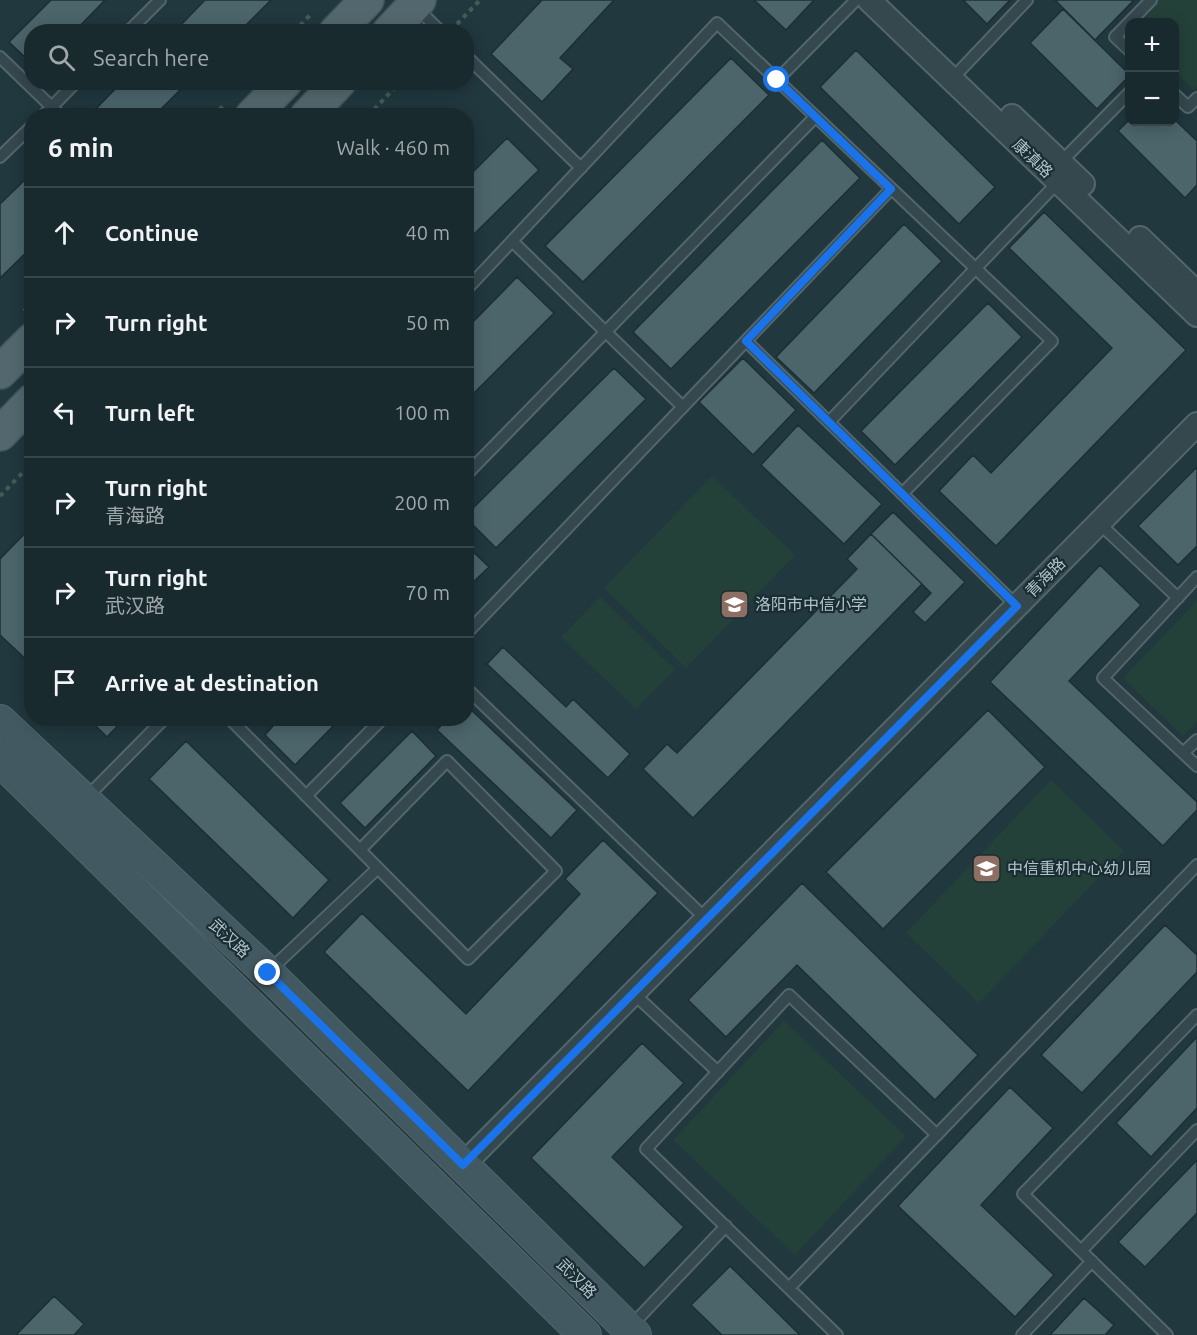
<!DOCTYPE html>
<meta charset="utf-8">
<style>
:root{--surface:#192a2e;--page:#223236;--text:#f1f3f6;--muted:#9fa7aa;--line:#37464a}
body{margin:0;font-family:Ubuntu,"Noto Sans SC",sans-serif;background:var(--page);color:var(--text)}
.controls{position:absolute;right:18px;top:18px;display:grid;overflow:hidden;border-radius:12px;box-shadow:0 3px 15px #0003}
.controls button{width:54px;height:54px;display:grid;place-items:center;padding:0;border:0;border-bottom:2px solid var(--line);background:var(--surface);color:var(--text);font:30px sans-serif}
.stop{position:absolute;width:18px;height:18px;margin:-14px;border:4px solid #1a73e8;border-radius:50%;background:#fff}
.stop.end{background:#1a73e8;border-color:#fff;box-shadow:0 2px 6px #0008}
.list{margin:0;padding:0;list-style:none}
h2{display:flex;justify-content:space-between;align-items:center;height:78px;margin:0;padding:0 24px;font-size:26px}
h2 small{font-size:20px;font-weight:400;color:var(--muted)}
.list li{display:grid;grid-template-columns:39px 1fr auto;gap:18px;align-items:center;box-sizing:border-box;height:90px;padding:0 24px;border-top:2px solid var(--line)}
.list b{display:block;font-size:22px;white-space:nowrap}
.list p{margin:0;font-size:20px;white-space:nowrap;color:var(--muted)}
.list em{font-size:20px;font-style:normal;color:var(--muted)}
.icon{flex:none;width:33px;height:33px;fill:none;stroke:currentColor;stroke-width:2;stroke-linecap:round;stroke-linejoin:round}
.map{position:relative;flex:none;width:1197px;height:1335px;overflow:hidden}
.search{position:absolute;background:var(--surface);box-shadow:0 3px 15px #0003;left:24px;top:24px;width:450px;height:66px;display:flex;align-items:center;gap:15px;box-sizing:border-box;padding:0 21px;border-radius:24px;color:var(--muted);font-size:22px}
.panel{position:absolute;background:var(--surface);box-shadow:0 3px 15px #0003;left:24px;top:108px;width:450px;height:618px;border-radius:24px}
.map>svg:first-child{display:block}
</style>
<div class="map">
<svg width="1197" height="1335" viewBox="0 0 1197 1335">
<rect width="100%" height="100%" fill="#21383e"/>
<path fill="#244139" d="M1156,0H1197V86L1193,90L1175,71L1174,22H1134Z
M712,476L795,555L686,668L604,588Z
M600,597L675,669L636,709L561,637Z
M1197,601V721L1183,736L1123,678Z
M1051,780L1124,851L979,1003L906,933Z
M784,1021L906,1136L795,1255L673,1140Z"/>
<path fill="#4b656b" stroke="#1c2f35" stroke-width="1.5" d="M51,0H105L74,32H32V64L9,42Z
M205,0H271L239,32H174Z
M542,0H614L560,58L573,69L542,102L491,54Z
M754,0H814L786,30Z
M963,0H1010L987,24Z
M1055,0H1134L1095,40Z
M1063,9L1130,75L1097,109L1030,43Z
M856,50L995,187L959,224L820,87Z
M731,58L769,95L583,282L545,246Z
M122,82H188L154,116H89Z
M1130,119V122H1174V119L1197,141V185L1185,198L1118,131Z
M507,138L539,170L466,242V179Z
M822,140L860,178L671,369L633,332Z
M32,173V247L0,278V204Z
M1044,212L1186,350L996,546L939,491L973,455L991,473L1112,348L1009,248Z
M904,224L942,261L814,393L776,357Z
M517,277L554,313L466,401V329Z
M988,303L1022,337L895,465L861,431Z
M743,358L796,410L753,455L699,402Z
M614,368L646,399L496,548L466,518V515Z
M798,425L882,504L844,544L761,465Z
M1197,467V546L1178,565L1138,526Z
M893,512L965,582L925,623L913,612L931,593L871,534Z
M32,526V665L0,635V559Z
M871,534L922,584L693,818L643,769L667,744L677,753L857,569L847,559Z
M466,545L489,567L466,589Z
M1100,565L1141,605L1069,681L1197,802V810L1163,846L990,682Z
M503,647L566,707L573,699L630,754L608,778L487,664Z
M466,705L577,810L551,838L437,730L448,718H466Z
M988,710L1045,767L883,929L826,872Z
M88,718H125L107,737Z
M341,718L295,765L265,735L273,726L267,718Z
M412,731L436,756L365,828L340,803Z
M186,741L329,880L293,918L149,779Z
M603,840L658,893L468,1091L324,952L362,913L466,1014L580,894L565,879Z
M802,883L978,1055L935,1100L797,965L726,1037L688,1000Z
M1165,925L1197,955V972L1082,1093L1041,1055Z
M1197,1037V1108L1151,1157L1116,1123Z
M642,1043L684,1083L612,1157L684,1227L644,1268L531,1158Z
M1010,1087L1053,1128L981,1205L1054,1275L1015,1317L898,1206Z
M1197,1160V1213L1145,1267L1118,1242Z
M730,1266L800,1335H722L691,1305Z
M54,1296L84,1324L74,1335H16Z
M1084,1298L1114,1325L1105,1335H1050Z"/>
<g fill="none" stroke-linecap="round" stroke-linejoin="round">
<defs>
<path id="lane" d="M416,7L441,32
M128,32L160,0
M1130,51L1115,37L1151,0
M466,56L581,168
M0,57L61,116
M777,80L856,0
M951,80L1027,0
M1174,94L1188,107L1197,98
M43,116L76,82
M0,157L32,126
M1060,163L1130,92
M512,241L683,407
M466,290L717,23L1052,341L902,494
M746,341L1017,606
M829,422L1058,182
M466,475L815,117
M1099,523L1178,598
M1197,577L1103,678L1197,766
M466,634L891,189
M466,688L706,919
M229,718L468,959L556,871L447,761L360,850
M1183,753L1197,740
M306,796L383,718
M85,799L165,718
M269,971L378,868
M633,993L718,1072
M1081,1251L1197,1130
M789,1288L1197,865
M631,1326L726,1226
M837,1335L646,1149L789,995L937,1135
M1022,1335L1092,1261
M1167,1335L1023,1194L1197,1015"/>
<path id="street" d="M869,0L1197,315
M1012,116L1083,184
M1140,238L1197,293
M463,1165L1197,424"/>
<path id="secondary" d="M0,721L268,973L635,1335
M0,760L585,1335"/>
<path id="primary" d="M336,32L367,0
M389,32L419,0
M252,116L285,82
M307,116L339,82
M0,372L32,340
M0,434L32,401"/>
</defs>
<use href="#lane" stroke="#53666c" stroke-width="14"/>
<use href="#street" stroke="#53666c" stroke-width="26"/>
<use href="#secondary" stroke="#53666c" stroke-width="34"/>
<use href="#primary" stroke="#41545a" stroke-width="36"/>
<path stroke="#435d56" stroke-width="4" stroke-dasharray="4.5 4.5" stroke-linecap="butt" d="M457,24L480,0
M294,32L312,13
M213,116L224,105
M368,116L400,82
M24,311L32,303
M0,496L32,463"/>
<use href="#lane" stroke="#35484e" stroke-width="10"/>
<use href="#street" stroke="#35484e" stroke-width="22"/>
<use href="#secondary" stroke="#435961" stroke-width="32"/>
<use href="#primary" stroke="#53686e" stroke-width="33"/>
</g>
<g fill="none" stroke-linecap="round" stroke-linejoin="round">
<path stroke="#1a73e8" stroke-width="8" d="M268,973L463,1165L1017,606L746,341L891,189L777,80"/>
</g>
<defs>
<symbol id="school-square" viewBox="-11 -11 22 22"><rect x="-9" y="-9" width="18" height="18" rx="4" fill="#8d6e63" stroke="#1a2d33"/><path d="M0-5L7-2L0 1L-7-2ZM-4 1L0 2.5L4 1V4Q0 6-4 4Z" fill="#fff"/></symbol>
</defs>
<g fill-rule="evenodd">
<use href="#school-square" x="718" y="588" width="33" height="33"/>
<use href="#school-square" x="970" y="852" width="33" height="33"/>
</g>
<g text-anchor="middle" stroke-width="4.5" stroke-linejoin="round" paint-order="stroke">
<g font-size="16" fill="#b0c3c9" stroke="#1a2d33">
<text transform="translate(1033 158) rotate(44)" y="6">康滇路</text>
<text transform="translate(1045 577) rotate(-45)" y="6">青海路</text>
<text transform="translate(230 938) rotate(43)" y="6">武汉路</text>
<text transform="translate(577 1278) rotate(45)" y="6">武汉路</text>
</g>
<g font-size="16" fill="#b0c3c9" stroke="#1a2d33" text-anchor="start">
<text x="755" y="610">洛阳市中信小学</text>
<text x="1007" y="874">中信重机中心幼儿园</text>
</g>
</g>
</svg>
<div class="controls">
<button>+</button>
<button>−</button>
</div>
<div class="stop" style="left:777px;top:80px"></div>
<div class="stop end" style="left:268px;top:973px"></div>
<div class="search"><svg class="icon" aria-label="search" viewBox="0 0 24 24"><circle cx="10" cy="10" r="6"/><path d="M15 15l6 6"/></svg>Search here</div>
<section class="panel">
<h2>6 min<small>Walk · 460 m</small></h2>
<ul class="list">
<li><svg class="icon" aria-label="ahead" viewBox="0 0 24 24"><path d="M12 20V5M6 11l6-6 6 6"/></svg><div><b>Continue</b></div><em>40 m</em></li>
<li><svg class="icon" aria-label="right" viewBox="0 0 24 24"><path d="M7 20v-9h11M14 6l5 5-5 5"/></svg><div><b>Turn right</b></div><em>50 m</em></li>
<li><svg class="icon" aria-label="left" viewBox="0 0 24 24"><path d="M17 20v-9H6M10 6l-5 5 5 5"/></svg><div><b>Turn left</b></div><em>100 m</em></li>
<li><svg class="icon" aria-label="right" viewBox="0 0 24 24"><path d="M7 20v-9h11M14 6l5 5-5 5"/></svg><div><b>Turn right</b><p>青海路</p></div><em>200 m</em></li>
<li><svg class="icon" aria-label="right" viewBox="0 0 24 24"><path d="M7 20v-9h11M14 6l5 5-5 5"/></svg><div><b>Turn right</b><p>武汉路</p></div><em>70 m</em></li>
<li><svg class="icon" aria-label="arrive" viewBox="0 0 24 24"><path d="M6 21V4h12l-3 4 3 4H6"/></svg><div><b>Arrive at destination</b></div></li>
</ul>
</section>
</div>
